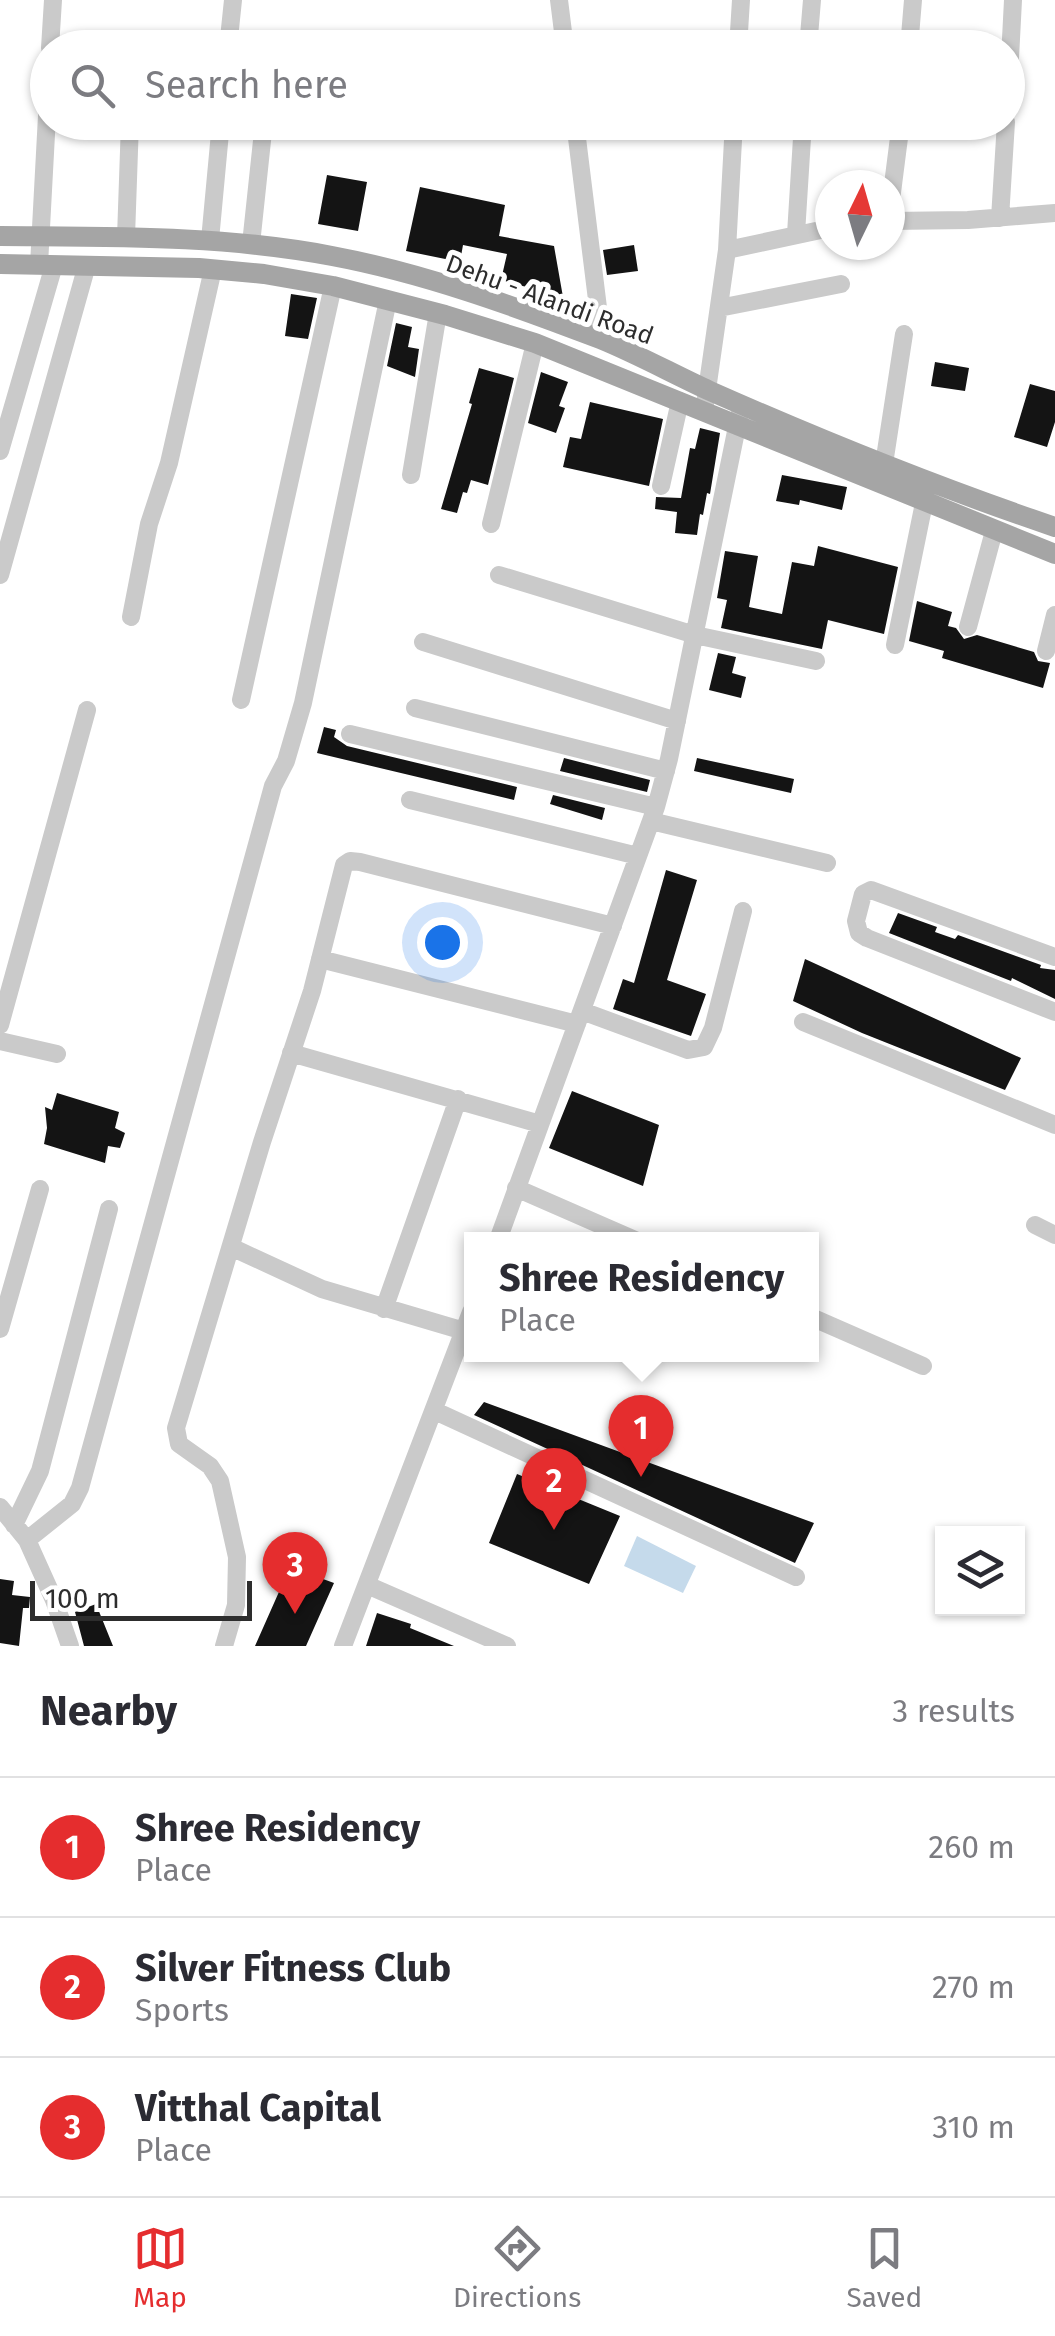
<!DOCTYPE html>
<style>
:root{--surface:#fff;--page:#f7f7f7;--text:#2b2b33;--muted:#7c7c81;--line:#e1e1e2;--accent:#e52d2e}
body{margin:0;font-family:"Fira Sans",sans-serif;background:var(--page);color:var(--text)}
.controls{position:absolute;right:30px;bottom:30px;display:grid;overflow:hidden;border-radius:0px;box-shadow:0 2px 8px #0004}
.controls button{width:90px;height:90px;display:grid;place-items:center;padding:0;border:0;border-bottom:2px solid var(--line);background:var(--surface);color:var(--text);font:50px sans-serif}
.compass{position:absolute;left:815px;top:170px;width:90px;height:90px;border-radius:50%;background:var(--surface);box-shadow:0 2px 8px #0004;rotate:5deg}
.scale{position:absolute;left:30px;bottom:25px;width:222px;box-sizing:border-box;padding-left:10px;border:5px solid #2d2d2d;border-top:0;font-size:28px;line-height:35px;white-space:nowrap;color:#2d2d2d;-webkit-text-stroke:8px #fff;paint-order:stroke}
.you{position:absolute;left:442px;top:942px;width:35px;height:35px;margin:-25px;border:8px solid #fff;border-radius:50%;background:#1a73e8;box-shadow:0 0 0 15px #1a73e833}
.badge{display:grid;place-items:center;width:65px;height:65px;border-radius:50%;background:var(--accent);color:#fff;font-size:32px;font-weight:700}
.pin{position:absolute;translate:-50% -82px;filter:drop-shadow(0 2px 5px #0008)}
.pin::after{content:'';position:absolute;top:52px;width:35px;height:30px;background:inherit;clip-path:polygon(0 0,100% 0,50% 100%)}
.popup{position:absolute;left:464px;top:1232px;width:355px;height:130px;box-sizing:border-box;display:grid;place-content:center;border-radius:0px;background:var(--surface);filter:drop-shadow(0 2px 8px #0005);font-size:32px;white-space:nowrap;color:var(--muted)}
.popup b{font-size:38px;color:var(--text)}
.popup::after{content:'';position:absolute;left:50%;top:100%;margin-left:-20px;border:20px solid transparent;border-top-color:var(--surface)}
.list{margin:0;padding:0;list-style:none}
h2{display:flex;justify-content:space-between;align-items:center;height:130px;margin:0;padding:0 40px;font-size:42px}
h2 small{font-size:32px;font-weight:400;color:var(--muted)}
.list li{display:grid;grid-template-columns:65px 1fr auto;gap:30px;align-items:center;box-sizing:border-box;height:140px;padding:0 40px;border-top:2px solid var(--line)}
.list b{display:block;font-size:38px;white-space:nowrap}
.list p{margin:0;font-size:32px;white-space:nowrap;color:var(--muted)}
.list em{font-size:32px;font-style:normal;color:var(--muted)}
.icon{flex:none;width:55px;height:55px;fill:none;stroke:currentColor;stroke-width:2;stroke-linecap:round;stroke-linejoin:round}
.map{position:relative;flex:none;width:1055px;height:1646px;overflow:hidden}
.search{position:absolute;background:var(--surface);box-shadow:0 2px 8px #0004;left:30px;right:30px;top:30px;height:110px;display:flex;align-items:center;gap:25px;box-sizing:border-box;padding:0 35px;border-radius:55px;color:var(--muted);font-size:38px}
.sheet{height:550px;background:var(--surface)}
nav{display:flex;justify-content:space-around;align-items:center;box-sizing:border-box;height:140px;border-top:2px solid var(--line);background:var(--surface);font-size:28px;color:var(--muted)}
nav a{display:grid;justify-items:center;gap:5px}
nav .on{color:var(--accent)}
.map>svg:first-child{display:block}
</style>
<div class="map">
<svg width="1055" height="1646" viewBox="0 0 1055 1646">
<rect width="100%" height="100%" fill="#fff"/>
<path fill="#c5daeb" d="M637,1536L696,1566L683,1593L624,1566Z"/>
<path fill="#141414" d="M327,175L367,182L358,231L318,224Z
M420,187L505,205L499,236L554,246L563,297L501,280L507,254L463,245L460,262L406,251Z
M634,245L638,271L607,275L603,250Z
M291,294L317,298L308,339L285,336Z
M396,323L412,327L408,347L419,349L415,377L387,366Z
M935,362L969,368L965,391L931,386Z
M479,368L514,378L488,485L471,480L467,493L463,492L457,513L441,509L472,404L469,403Z
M541,372L568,382L559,406L565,408L556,433L528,423Z
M1030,384L1055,391V422L1047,447L1014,437Z
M590,402L663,419L649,486L563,467L570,437L581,439Z
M700,428L720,433L710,494L707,493L703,515L700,514L697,535L675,533L677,512L655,509L656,497L681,498L690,448L695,449Z
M782,475L847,487L842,510L800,500L799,505L776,501Z
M818,546L898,567L884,634L828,620L822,649L721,628L727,600L717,598L725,551L758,556L749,607L782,614L792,562L814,566Z
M917,601L952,612L948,626L956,628L964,639L977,635L1034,652L1038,661L1050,663L1043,688L942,658L944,651L909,641Z
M718,653L736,657L732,673L746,677L741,698L709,690Z
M324,727L336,730L334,737L347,746L517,787L514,800L317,753Z
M564,758L650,780L647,792L560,771Z
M697,758L794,779L791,793L694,771Z
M553,795L605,808L602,820L550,804Z
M666,870L697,880L667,980L706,994L691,1036L613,1009L623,979L634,983Z
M898,913L937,927L935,932L955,939L958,935L1041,965L1040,968L1055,970V999L1012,978L1011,981L889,933Z
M805,959L1021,1058L1005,1090L862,1033L793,1001Z
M572,1091L659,1125L643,1186L549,1148Z
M57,1093L119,1112L115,1128L125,1133L120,1148L108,1146L105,1163L44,1144L47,1128L45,1107L52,1110Z
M484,1402L560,1430L814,1523L795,1563L474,1415Z
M517,1474L620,1516L589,1584L489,1543Z
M290,1567L334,1583L306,1646H255Z
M0,1579L14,1581L12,1595L30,1597L29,1608H23L19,1646L0,1643Z
M96,1604L113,1646H84L75,1612Z
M377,1613L411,1624L410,1628L454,1646H366Z"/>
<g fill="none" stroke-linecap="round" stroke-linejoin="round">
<path stroke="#cacaca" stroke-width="18" d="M559,0L565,48
M50,48L53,0
M228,48L233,0
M738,48L741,0
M808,48L812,0
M909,48L913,0
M1008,97L1013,0
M575,122L602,340
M890,208L901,122
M1000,218L1006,122
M890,221L968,220L1055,213
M796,234L803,122
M126,237L130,122
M210,240L221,122
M251,244L264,122
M727,250L830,228
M39,265L48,97
M719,308L841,284
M704,411L727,250L734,122
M0,451L54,265
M411,475L438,313
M882,477L904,334
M661,486L680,401
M491,524L535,343
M0,575L87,265
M499,575L695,635L816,661
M131,617L149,524L169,463L213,269
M968,627L994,531
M423,642L677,721
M895,645L924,503
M1046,651L1055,615
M241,700L333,286
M415,708L666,771
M350,734L656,807
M410,800L638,856
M651,821L827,863
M1055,957L871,890L863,894L856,921L859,933L867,938L1055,1012
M320,959L577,1024
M582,1011L688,1050L704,1047L713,1028L743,911
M803,1022L1055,1125
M0,1025L87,710
M0,1041L57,1054
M291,1053L540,1124
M516,1188L635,1240
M1035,1225L1055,1235
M498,1240L656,807L669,759L740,412
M231,1247L322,1289L464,1331
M384,1309L458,1099
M811,1317L923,1366
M0,1329L40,1189
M435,1411L796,1577
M0,1507L27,1540L54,1600L70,1646
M14,1525L40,1471L109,1209
M27,1540L72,1504L80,1488L273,786L286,761L303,703L388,300
M367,1585L507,1646
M224,1646L236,1605L237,1557L220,1481L210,1466L179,1444L176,1428L262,1142L312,991L344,865L350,861L360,862L613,926
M343,1646L471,1312"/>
<path stroke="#a5a5a5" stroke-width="20" d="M0,236C111,237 222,235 332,256C423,273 514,306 600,339C637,354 673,374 710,391C823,441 937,487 1055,527
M0,264L199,268L264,274L333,286L445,315L535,343L1055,554"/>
</g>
<g text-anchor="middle" stroke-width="10" stroke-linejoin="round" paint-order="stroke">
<g font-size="25" fill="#2d2d2d" stroke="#fff">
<text transform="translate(550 299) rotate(20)" y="9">Dehu - Alandi Road</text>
</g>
</g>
</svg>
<div class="controls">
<button><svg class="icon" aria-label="layers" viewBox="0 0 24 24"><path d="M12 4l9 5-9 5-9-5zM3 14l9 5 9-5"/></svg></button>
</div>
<svg class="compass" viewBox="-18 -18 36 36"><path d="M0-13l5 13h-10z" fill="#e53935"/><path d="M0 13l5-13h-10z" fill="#7c7c81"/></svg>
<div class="scale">100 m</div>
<div class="you"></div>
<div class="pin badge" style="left:641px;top:1477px">1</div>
<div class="popup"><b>Shree Residency</b>Place</div>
<div class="pin badge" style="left:554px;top:1530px">2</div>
<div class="pin badge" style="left:295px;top:1614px">3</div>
<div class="search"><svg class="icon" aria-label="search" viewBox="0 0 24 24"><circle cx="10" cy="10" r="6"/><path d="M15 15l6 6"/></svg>Search here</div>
</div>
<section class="sheet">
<h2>Nearby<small>3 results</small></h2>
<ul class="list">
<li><span class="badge">1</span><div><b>Shree Residency</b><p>Place</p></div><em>260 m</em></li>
<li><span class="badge">2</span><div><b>Silver Fitness Club</b><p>Sports</p></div><em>270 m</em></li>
<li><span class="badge">3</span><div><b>Vitthal Capital</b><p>Place</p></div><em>310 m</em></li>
</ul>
</section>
<nav>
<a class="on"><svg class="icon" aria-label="map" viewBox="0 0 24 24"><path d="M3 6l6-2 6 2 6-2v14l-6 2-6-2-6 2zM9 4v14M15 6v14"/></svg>Map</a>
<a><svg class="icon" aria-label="directions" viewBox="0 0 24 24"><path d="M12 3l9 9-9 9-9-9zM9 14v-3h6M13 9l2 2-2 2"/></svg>Directions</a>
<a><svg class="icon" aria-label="saved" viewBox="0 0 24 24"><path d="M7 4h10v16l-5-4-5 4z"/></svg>Saved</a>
</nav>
